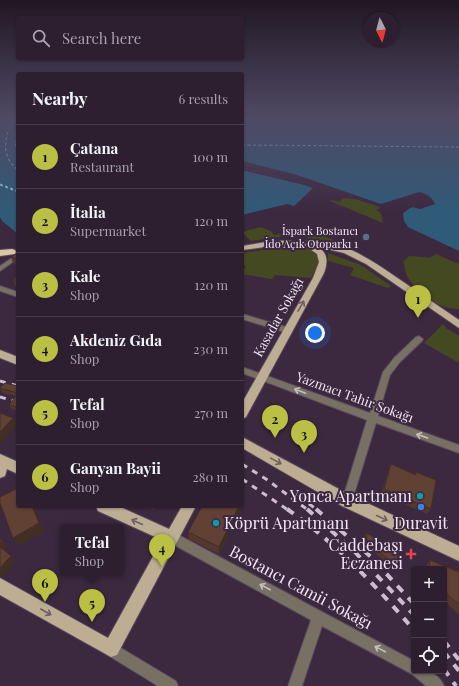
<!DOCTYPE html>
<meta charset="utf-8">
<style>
:root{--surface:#2d1f30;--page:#352738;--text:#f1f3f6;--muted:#a7a2ab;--line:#483d4c;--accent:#bbc045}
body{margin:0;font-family:"Playfair Display",serif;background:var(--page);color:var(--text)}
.controls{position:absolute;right:12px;bottom:12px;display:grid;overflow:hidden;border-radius:4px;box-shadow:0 1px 3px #0004}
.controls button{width:36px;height:36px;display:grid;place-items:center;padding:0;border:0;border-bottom:1px solid var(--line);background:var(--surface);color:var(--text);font:20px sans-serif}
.compass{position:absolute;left:363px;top:12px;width:36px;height:36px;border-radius:50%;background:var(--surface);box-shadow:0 1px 3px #0004;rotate:174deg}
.you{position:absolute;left:315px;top:333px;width:14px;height:14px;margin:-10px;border:3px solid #fff;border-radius:50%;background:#1a73e8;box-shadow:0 0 0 6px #1a73e833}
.badge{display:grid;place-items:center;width:26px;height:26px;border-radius:50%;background:var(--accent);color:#111;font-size:13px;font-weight:700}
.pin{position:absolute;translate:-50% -33px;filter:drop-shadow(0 1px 2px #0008)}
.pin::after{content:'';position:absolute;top:21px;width:14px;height:12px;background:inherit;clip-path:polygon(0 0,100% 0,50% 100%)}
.popup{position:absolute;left:60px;top:524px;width:64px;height:52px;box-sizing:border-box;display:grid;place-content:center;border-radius:4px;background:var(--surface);filter:drop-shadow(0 1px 3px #0005);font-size:13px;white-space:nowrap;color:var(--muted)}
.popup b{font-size:15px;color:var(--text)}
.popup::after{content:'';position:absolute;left:50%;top:100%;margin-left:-8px;border:8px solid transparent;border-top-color:var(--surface)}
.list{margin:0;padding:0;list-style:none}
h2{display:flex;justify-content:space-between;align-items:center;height:52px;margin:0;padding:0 16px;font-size:17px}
h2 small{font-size:13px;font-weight:400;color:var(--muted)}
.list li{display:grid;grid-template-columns:26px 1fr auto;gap:12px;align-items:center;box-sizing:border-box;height:64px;padding:0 16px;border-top:1px solid var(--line)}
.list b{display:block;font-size:15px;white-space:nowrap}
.list p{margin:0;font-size:13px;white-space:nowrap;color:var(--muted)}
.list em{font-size:13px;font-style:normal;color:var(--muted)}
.icon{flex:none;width:22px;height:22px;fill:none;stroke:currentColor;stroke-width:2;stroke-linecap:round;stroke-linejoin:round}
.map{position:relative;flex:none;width:459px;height:686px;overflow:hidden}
.search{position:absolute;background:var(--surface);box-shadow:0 1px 3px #0004;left:16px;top:16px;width:228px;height:44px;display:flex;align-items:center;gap:10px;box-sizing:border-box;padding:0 14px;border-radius:4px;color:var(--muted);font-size:15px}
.panel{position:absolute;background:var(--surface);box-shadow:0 1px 3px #0004;left:16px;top:72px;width:228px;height:436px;border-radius:4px}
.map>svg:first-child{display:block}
</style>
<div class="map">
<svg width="459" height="686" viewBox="0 0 459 686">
<rect width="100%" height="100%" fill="#3c2940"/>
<path fill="#454922" d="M343,198L355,199L377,206L380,208L376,210L381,213L383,223L330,201L331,200L340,202Z
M260,227L271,231L274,235L281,234L285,236L251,241L242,232Z
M317,232L343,245L306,238Z
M286,247L314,249L321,257L311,278L275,275L272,279L242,274L246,266L242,265V253Z
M328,253L361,265L391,286L388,288L350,275L354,268L328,261Z
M436,254L459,264V309C439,310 415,292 406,274C405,271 405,266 403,262L409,256L424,257L429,258Z
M443,324L446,328L459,336V363L424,343Z"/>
<path fill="#2f5a78" d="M0,117H18V234L2,221L0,217Z
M242,117H459V251L408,227L404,221L403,213L412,207L420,209L435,204C433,198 426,193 419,192L381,204L297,175L242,161Z
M242,170L304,185L313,188L294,206L287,204L242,215Z"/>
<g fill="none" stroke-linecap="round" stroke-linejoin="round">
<path stroke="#9ed3fb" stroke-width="1" stroke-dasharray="3 2.5" stroke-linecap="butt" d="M15,117C4,135 0,157 18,170
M18,141L15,142L18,154
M242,145L459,147
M0,184L18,191
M0,185L18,192"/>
<defs>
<path id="minor" d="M15,256L18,258L17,259L0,271V266Z
M0,286L18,292V297L0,291Z
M242,314L290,328L291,330L287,333L242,319Z
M419,336L423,339L422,341L400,362L390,375L378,416L459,445V453L376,423L352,501L351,505L347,506L343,505L342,501L367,420L242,373V367L370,413L383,372L394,358L416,337Z
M171,531L414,661V671C427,671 438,672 444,686H426L412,674L322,626L302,686H288L311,620L167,541L165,537L167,533Z
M111,642L176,681L178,686H158L106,654L104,649L106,644Z"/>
<path id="major" d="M272,241C299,240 326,241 351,250C367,257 381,267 396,277C417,291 438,306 459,320V328L366,264L344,253L318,247C328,253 328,262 324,273L246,417L242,419V403L313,278L319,262L317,254L306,246L303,245L272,246L242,250V246Z
M0,350L18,357V365L0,358Z
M242,437L352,496L459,546V561L342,506L242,448Z
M0,454L18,462V474L7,469L5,476L0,478Z
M96,506H118L169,529L182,506H196L117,655L111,657L0,595V578L108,638L162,540L98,511Z"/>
<path id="highway" d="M12,249L15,250L16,252L15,254L0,256V250Z"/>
</defs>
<use href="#minor" stroke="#59475d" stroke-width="2"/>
<use href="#major" stroke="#59475d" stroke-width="2"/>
<use href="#highway" stroke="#59475d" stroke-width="2"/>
<use href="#minor" fill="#777063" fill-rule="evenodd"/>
<use href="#major" fill="#bdae93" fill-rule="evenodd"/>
<use href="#highway" fill="#d8c7a6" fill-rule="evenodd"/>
<path stroke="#cbbecf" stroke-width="3" stroke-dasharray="6 6" stroke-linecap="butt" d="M0,381L18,386
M0,397L18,402
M242,464L266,479L308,510
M242,479L288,510
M290,489L317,510"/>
<path stroke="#cbbecf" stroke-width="4" stroke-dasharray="8 8" stroke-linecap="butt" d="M287,509C335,542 376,586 414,630
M307,509L355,552L414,615
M316,509L371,557L414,604
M444,641L459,660
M444,652L459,671
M444,669L456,686"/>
</g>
<path fill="#53382d" d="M18,253V265L13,263L11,257Z
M18,276V287L15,286L13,279Z
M18,386V411L11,409L9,405L16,396L3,393L0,388Z
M391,464L415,475L416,472L431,509L427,514L381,494Z
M244,496L243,504L219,554L189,539L188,532Z
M147,506H156L154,510Z
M366,533L395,566L393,569L365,544L364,537Z
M430,560L459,572V613L458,614L444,600V569H425L426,566Z"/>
<path fill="#432e24" d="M13,418L17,425L0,444V432Z
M244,496L243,504L219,554V547L239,506H242V499Z
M32,506H34L44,531L19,545L13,538Z
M153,506H156L154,510Z
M2,540L7,546L3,552L0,548V544Z
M11,556L16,561L2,577L0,576V568Z"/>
<path fill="#604134" stroke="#432e24" d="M18,253V259L11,257Z
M18,276V281L13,279Z
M5,383L18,386V393L0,388Z
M18,393V406L17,407L9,405Z
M0,413L13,418L0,432Z
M391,464L416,475V472L436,480L431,509L384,489Z
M18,488V506H32L39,523L13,538L0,503V497Z
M202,506H239L219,547L188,532Z
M366,533L400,550L395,566L367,540Z
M0,539L2,540L0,544Z
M0,547L11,556L0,568Z
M430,560L459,572V605L444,591V569H429Z"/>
<defs><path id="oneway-shaft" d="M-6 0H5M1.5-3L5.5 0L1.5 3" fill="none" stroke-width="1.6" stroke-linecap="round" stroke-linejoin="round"/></defs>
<g stroke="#705e61">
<use href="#oneway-shaft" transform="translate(301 306) rotate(-60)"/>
<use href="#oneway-shaft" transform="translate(276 461) rotate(29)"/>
<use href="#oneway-shaft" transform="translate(382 518) rotate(25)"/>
<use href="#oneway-shaft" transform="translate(137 522) rotate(-156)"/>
<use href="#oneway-shaft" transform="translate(46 612) rotate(30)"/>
</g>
<g stroke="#c6bcc1">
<use href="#oneway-shaft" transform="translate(300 391) rotate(-159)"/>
<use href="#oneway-shaft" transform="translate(422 436) rotate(-161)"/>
<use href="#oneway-shaft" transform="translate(265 587) rotate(-152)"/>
<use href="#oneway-shaft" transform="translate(380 649) rotate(-152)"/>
</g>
<linearGradient id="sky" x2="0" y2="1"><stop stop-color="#211723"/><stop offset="0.55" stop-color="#504964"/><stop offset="1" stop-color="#504964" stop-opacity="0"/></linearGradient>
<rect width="459" height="213" fill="url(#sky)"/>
<circle fill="#5c6f8a" stroke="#3c2940" stroke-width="1.5" cx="366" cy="237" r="4"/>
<g fill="#0f9aa8" stroke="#3c2940" stroke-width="1.5">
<circle cx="420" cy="496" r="4"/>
<circle cx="216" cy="523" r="4"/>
</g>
<circle fill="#3f7fe0" stroke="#3c2940" stroke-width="1.5" cx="421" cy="507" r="4"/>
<path fill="#e0444e" stroke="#3c2940" stroke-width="1.5" d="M409 548h4v4h4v4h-4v4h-4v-4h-4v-4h4z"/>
<g text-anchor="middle" stroke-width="4" stroke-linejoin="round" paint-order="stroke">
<g font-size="11" fill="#f1e5f4" stroke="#3c2940" text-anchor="end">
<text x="358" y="235">İspark Bostancı<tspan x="358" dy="13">İdo Açık Otoparkı 1</tspan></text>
</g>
<g font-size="13" fill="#f1e5f4" stroke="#3c2940">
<text transform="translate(278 317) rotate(-61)" y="5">Kasadar Sokağı</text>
<text transform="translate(355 397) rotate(20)" y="5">Yazmacı Tahir Sokağı</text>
</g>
<g font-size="16" fill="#f1e5f4" stroke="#3c2940" text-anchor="end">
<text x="412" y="502">Yonca Apartmanı</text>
<text x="224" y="529" text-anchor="start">Köprü Apartmanı</text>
<text x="421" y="529" text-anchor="middle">Duravit</text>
<text x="403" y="551">Caddebaşı<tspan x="403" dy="18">Eczanesi</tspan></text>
</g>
<g font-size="16" fill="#f1e5f4" stroke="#3c2940">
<text transform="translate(301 587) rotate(28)" y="6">Bostancı Camii Sokağı</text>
</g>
</g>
</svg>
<div class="controls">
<button>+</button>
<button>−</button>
<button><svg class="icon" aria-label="locate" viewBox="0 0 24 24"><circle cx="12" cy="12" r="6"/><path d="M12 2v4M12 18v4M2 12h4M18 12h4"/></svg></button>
</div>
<svg class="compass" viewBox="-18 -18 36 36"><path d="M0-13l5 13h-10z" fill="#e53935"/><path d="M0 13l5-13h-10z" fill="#a7a2ab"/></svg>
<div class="you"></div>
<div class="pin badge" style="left:418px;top:318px">1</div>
<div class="pin badge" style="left:275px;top:438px">2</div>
<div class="pin badge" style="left:304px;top:453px">3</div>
<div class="pin badge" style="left:162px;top:567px">4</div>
<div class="pin badge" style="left:92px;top:622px">5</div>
<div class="popup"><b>Tefal</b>Shop</div>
<div class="pin badge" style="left:45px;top:602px">6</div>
<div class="search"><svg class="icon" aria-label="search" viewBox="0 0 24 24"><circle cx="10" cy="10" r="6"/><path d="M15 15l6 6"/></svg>Search here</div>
<section class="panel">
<h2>Nearby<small>6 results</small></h2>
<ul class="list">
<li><span class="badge">1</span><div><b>Çatana</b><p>Restaurant</p></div><em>100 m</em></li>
<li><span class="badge">2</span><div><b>İtalia</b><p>Supermarket</p></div><em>120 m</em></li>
<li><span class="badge">3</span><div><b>Kale</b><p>Shop</p></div><em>120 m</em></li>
<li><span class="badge">4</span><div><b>Akdeniz Gıda</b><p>Shop</p></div><em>230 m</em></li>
<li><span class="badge">5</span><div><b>Tefal</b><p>Shop</p></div><em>270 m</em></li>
<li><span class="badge">6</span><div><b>Ganyan Bayii</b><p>Shop</p></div><em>280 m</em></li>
</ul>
</section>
</div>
